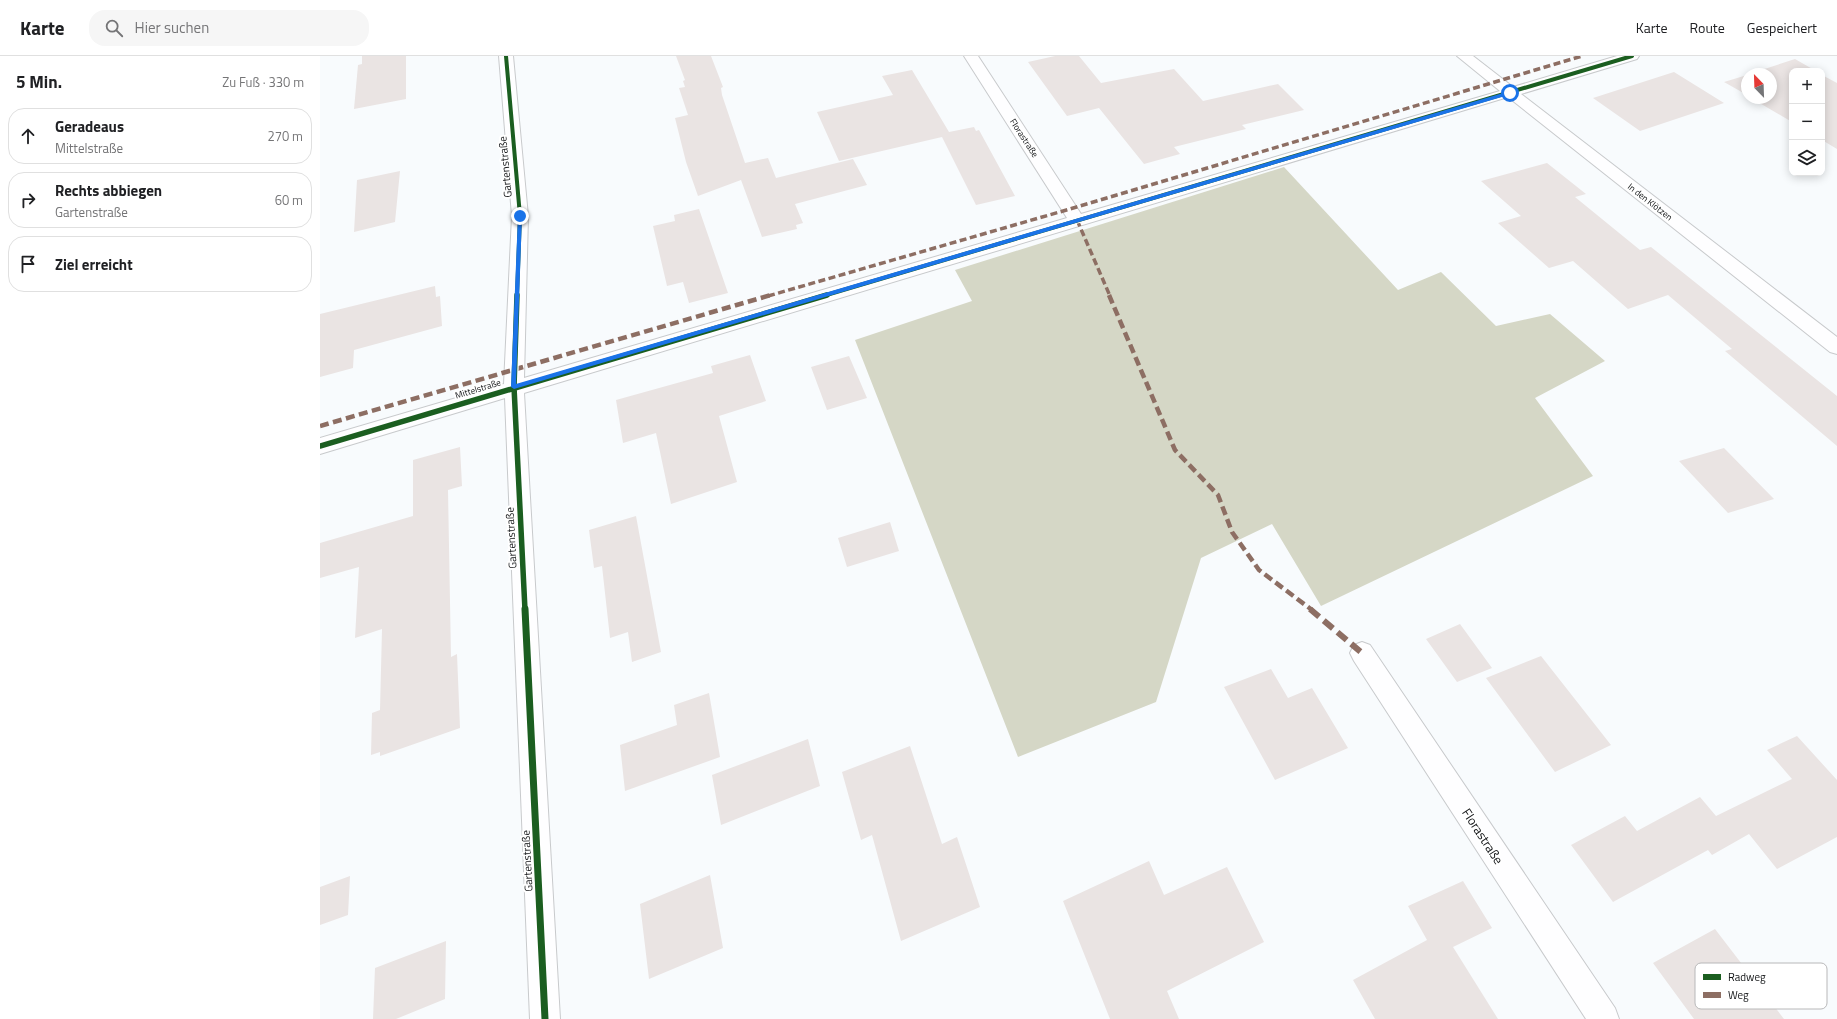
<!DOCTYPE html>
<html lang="de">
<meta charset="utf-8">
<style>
:root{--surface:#fff;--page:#f6f6f6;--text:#202124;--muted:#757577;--line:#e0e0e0}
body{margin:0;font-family:"Titillium Web",sans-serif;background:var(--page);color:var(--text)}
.controls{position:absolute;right:12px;top:12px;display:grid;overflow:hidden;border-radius:8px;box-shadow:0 2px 10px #0003}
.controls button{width:36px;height:36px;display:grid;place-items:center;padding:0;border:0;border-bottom:1px solid var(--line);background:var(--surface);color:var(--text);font:20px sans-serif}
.compass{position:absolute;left:1421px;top:12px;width:36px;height:36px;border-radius:50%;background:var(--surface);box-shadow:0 2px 10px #0003;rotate:337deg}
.stop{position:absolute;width:12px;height:12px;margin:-9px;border:3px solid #1a73e8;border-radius:50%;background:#fff}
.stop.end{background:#1a73e8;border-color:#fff;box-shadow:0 1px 4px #0008}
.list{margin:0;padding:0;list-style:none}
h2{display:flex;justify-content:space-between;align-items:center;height:52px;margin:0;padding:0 16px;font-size:17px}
h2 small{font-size:13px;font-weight:400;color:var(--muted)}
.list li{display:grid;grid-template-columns:26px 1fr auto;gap:12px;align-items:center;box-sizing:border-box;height:56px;margin:0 8px 8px;padding:0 8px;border:1px solid var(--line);border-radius:16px}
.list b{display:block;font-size:15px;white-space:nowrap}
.list p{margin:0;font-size:13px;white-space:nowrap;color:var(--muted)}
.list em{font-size:13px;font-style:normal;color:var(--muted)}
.icon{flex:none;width:22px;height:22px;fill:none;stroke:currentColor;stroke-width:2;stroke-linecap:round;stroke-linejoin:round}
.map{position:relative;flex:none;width:1517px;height:963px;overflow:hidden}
header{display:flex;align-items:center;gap:24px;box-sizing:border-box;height:56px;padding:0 20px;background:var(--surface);border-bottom:1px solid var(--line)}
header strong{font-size:19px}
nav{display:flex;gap:22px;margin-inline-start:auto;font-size:14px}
.search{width:280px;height:36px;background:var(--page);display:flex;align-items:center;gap:10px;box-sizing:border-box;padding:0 14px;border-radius:16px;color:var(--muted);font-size:15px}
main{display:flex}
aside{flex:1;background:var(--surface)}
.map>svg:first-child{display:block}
</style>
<header>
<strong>Karte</strong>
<div class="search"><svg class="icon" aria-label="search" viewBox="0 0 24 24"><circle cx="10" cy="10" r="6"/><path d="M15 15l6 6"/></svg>Hier suchen</div>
<nav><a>Karte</a><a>Route</a><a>Gespeichert</a></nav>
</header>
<main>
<aside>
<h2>5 Min.<small>Zu Fuß · 330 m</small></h2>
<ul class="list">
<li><svg class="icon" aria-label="ahead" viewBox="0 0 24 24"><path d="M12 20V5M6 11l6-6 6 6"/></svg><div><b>Geradeaus</b><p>Mittelstraße</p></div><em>270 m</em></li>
<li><svg class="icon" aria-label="right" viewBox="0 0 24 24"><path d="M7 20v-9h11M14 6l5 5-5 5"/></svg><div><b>Rechts abbiegen</b><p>Gartenstraße</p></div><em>60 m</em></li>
<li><svg class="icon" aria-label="arrive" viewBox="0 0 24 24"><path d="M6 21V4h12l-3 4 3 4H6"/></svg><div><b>Ziel erreicht</b></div></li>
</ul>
</aside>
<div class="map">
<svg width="1517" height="963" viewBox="0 0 1517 963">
<rect width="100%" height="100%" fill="#f8fbfd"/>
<path fill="#d5d7c6" d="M964,111L1078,234L1121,216L1176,270L1230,258L1285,305L1215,342L1273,420L1001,550L952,468L881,502L836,646L698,701L535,284L652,245L635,214Z"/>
<path fill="#eae4e3" d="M42,0H86V43L34,53L38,9L42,8Z
M356,0H391L403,31L401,32L402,39L425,107L448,102L456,122L533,103L547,129L475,148L483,167L476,169L477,173L442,181L421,124L378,140L366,106L355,62L368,59L359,32L365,31L363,25L365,24Z
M735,0H759L781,27L854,13L883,45L958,28L984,54L922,69L926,73L854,91L860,98L824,108L779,52L747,60L708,6Z
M1475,3L1496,15H1472V66L1431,42H1451V18H1429Z
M592,14L629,76L654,71L656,75L659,74L695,140L656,149L622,81L519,105L497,56L573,39L562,20Z
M1354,16L1404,47L1320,75L1273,42Z
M1427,19V39L1404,26Z
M1502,19L1517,27V93L1502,84Z
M1227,107L1266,138L1255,141L1320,194L1331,191L1517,340V390L1405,295L1412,293L1348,239L1308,253L1253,205L1229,212L1178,167L1201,160L1161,125Z
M80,115L75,166L34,176L37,124Z
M379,153L408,237L369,247L363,226L347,230L333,170L355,165L354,159Z
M115,230L116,241L120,240L122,270L34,294L33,312L0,321V258Z
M430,299L446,345L399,360L417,426L351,448L336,377L303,387L296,344L393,317L391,310Z
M529,300L547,342L507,354L491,311Z
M140,391L142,430L128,434L131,601L137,598L140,672L60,700V696L51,699L52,657L60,654L62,573L35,582L39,511L0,522V487L93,460V404Z
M1404,392L1454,443L1408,457L1359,405Z
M316,460L341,596L312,606L308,576L290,582L282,510L274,512L269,474Z
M570,466L579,495L527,511L518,482Z
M1140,568L1172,612L1137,626L1106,583Z
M1221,600L1291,689L1235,716L1166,622Z
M951,613L968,642L992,632L1028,692L955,724L904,631Z
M389,637L400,701L305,735L300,689L357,669L354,649Z
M1477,680L1517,724V781L1457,813L1429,778L1392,799L1388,794L1293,846L1251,789L1305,760L1317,775L1380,741L1396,760L1472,723L1447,694Z
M488,683L500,730L401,769L392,719Z
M590,690L622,788L637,781L660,851L581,885L552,779L541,784L522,716Z
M829,805L844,839L907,811L944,886L847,935L859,963H790L743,845Z
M390,819L403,892L329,923L320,848Z
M30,820L28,859L0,869V831Z
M1143,825L1172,872L1133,891L1178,963H1055L1033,924L1107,884L1088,850Z
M1395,873L1464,963H1374L1333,907Z
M126,885L125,943L76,963H53L55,912Z"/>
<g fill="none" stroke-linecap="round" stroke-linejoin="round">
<defs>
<path id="minor" d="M179,0H193L208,160L204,322L747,162L644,0H658L761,158L1180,35L1137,0H1153L1193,31L1297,0H1319L1317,3L1201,38L1517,281V298L1510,296L1188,41L204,337L240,963H210L185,342L0,398V382L184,328L192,160Z
M1042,586L1050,589L1295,952L1299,963H1266L1034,605L1030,597L1034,589Z"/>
</defs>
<use href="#minor" stroke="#c8cacc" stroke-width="2"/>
<use href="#minor" fill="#fefeff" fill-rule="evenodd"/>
<path stroke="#8d6e63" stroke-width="3.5" stroke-dasharray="7 3.5" stroke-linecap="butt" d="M757,164L790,240
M448,240L750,153L1262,0"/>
<path stroke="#8d6e63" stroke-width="4.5" stroke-dasharray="9 4.5" stroke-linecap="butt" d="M789,239L855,394L898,439L912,476L939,514L992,554
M0,370L451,239"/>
<path stroke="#8d6e63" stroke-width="6" stroke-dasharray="12 6" stroke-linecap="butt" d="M990,553L1042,597"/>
<defs>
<path id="cycleway-far2" d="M186,0L200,160L197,240
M503,240L1312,0"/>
<path id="cycleway-far1" d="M197,239L194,331L205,554
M0,390L507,239"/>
<path id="cycleway" d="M205,553L225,963"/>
</defs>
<use href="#cycleway-far2" stroke="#fff" stroke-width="6"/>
<use href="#cycleway-far1" stroke="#fff" stroke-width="8"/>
<use href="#cycleway" stroke="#fff" stroke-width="10"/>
<use href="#cycleway-far2" stroke="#1b5e20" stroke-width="4"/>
<use href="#cycleway-far1" stroke="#1b5e20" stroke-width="5.5"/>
<use href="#cycleway" stroke="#1b5e20" stroke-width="7"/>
</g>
<path fill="#1a73e8" d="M1190,35L1192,38L194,333L191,331L198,159L202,160L196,328Z"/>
<g text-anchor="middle" stroke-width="4" stroke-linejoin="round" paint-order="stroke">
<g font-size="9" fill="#121416" stroke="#fff">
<text transform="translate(704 82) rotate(57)" y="3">Florastraße</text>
<text transform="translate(1330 146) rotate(38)" y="3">In den Klötzen</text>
<text transform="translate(158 333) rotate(-17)" y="3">Mittelstraße</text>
</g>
<g font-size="11" fill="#121416" stroke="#fff">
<text transform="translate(185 111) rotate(-95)" y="4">Gartenstraße</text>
<text transform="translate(191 482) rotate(-93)" y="4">Gartenstraße</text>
<text transform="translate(207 805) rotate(-93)" y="4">Gartenstraße</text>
</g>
<g font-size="13" fill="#121416" stroke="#fff">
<text transform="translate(1163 780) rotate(57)" y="5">Florastraße</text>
</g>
</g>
<rect x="1375" y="907" width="132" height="46" rx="6" fill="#fff" stroke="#b8b8b9" stroke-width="1"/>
<rect x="1383" y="918" width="18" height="6" fill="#1b5e20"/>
<rect x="1383" y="936" width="18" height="6" fill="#8d6e63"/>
<g font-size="11" fill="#121416">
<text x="1408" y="925">Radweg</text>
<text x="1408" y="943">Weg</text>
</g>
</svg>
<div class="controls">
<button>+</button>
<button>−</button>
<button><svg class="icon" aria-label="layers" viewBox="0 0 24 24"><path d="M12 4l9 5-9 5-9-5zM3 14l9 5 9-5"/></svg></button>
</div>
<svg class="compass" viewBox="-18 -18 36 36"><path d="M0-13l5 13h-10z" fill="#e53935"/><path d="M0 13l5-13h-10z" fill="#757577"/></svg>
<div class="stop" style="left:1190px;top:37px"></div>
<div class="stop end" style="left:200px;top:160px"></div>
</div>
</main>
